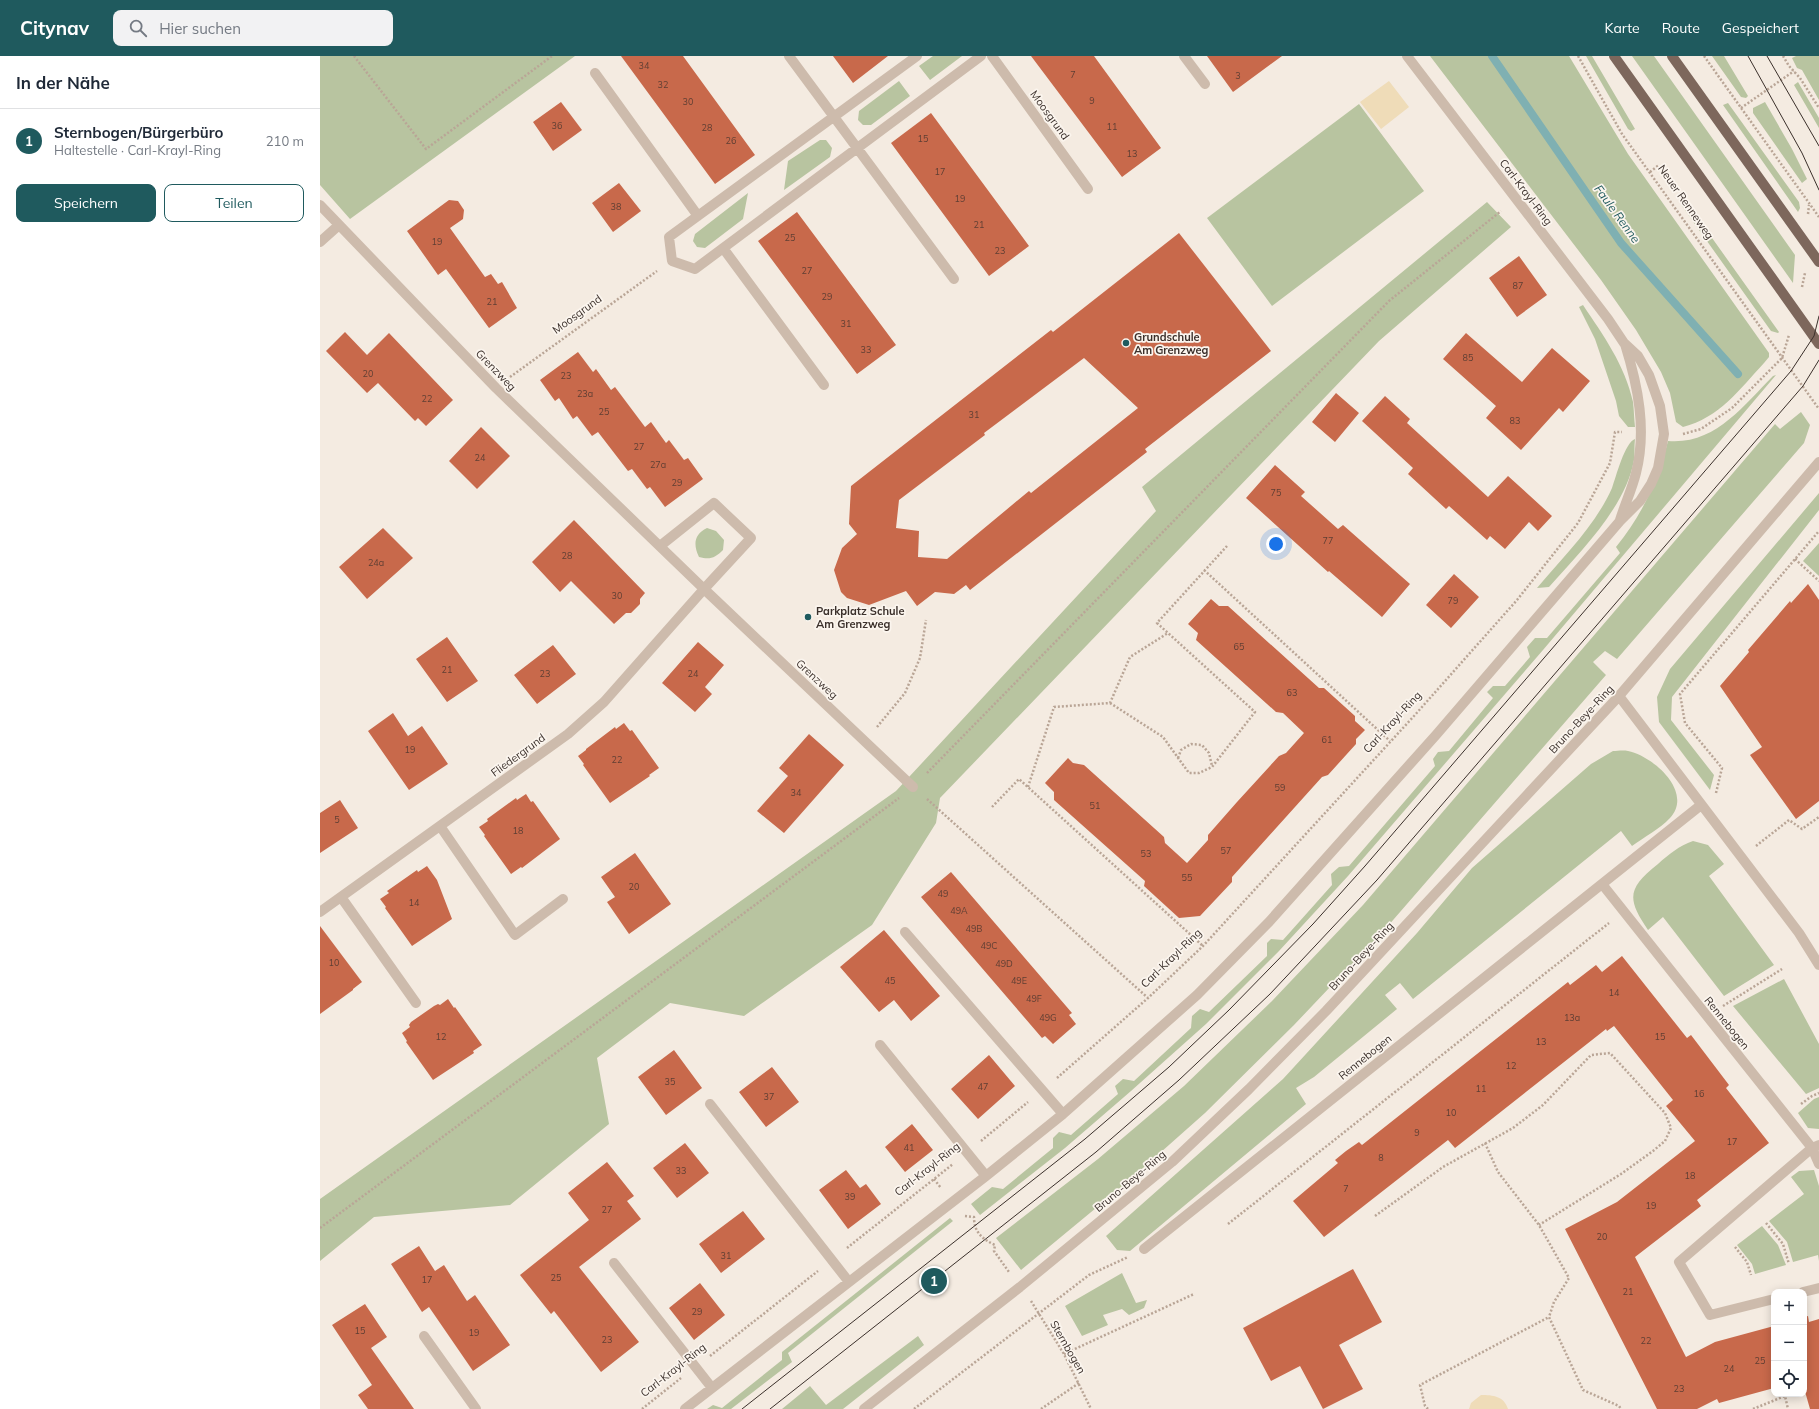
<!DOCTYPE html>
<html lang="de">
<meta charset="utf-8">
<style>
:root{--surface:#fff;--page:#f2f2f3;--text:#1f2937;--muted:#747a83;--line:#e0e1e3;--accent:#1f5a5e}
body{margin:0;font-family:Mulish,sans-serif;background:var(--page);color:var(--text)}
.controls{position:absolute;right:12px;bottom:12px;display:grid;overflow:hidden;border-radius:8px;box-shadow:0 2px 10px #0003}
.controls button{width:36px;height:36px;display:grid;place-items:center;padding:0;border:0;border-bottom:1px solid var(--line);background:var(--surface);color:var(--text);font:20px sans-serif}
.you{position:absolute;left:956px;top:488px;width:14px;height:14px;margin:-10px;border:3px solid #fff;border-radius:50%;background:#1a73e8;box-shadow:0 0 0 6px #1a73e833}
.badge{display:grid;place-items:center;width:26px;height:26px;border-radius:50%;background:var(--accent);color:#fff;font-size:13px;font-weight:700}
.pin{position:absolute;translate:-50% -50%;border:2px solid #fff;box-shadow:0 1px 4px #0006}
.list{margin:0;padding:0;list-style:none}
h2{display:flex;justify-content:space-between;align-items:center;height:52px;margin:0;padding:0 16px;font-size:17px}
h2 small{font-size:13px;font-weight:400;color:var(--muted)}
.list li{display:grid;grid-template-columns:26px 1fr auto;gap:12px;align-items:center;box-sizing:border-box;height:64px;padding:0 16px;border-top:1px solid var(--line)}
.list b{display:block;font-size:15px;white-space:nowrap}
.list p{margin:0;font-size:13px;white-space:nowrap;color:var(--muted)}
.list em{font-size:13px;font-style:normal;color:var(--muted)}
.actions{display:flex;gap:8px;padding:12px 16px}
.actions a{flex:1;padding:9px 0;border:1px solid var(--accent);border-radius:8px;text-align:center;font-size:14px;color:var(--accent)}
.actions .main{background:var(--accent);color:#fff}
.icon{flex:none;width:22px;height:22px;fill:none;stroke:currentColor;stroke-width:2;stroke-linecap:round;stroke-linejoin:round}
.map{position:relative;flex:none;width:1499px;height:1353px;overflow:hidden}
header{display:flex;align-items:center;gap:24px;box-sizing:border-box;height:56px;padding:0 20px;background:var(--accent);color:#fff}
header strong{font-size:19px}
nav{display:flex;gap:22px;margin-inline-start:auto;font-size:14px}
.search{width:280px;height:36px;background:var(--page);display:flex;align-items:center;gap:10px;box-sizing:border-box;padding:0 14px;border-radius:8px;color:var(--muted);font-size:15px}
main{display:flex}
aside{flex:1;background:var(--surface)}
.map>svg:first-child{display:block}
</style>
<header>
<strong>Citynav</strong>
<div class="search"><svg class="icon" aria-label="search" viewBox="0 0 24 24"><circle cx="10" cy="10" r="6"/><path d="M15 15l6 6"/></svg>Hier suchen</div>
<nav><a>Karte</a><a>Route</a><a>Gespeichert</a></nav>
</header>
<main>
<aside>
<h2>In der Nähe<small></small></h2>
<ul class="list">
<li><span class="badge">1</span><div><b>Sternbogen/Bürgerbüro</b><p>Haltestelle · Carl-Krayl-Ring</p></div><em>210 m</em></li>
</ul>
<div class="actions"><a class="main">Speichern</a><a>Teilen</a></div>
</aside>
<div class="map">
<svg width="1499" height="1353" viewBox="0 0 1499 1353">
<rect width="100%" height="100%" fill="#f4ebe1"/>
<path fill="#b8c4a0" d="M0,0H255L30,163L0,129Z
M613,0H642L610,24L599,10Z
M1110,0H1249L1308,98L1449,297V301L1444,307C1420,333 1399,362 1363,371L1356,366L1350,337L1341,316L1316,274L1281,224Z
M1266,0H1272L1315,73L1311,75L1308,73Z
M1312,0H1334L1475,199L1473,227Z
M1392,0H1404L1428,40L1426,42L1421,41Z
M1476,0H1499V44L1482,14L1477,12L1472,2Z
M579,25L590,40L551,69H543L538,64L539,55Z
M1478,26L1499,62V72L1474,29Z
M1445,46L1472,93L1487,123L1482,127L1433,57V52Z
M1408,47L1479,146L1480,152L1478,156L1403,49Z
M1039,48L1104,135L952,250L887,162Z
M500,84H506L512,92L510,101L464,134L468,105Z
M428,137L423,163L385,192L377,191L373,185L375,178Z
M1365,144L1459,276L1458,277L1451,275L1362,150L1361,148Z
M1167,146L1191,171L1059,285L620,742L616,767L552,869L424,960L350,947L277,1002L289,1068L190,1149L54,1161L0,1205V1143L576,735L836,455L822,431Z
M1263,249C1283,279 1305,309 1313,346C1314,354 1314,363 1315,371H1308L1299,360L1296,345L1275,283L1259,251Z
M1456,319L1223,594L1028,820L959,895L886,968L811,1035L745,1092L660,1159L651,1148L672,1131L683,1133L733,1092V1082L739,1076L751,1079L798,1038L795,1030L803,1023L814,1025L871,972L872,960L880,953L889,956L947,900V887L951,883L963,884L1012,829L1011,818L1019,811L1029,810L1115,710L1113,703L1118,696L1129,695L1173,642L1167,636L1173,630H1185L1210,601L1207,591L1215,582H1227L1300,497L1296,491C1323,457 1337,427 1348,385C1395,389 1423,350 1453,320Z
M1481,356L1490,369L1484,387L1297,603L1285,595L1273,606L1286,619L1067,871L974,969L885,1057L805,1128L701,1214L676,1182L778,1103L864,1030L952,945L1043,849L1455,368L1460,373Z
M1315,383C1314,390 1315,398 1314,404C1306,451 1259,497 1229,531L1217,532C1244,500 1275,470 1292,432C1296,421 1305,386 1315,383Z
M1499,437V454L1352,641L1351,664L1394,719L1390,734L1339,666L1337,641L1350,613Z
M387,472L396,475L404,484L403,494C395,502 390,504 379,501C373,489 374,478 387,472Z
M1499,487V520L1483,505Z
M1293,695C1297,695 1303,694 1308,695C1333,700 1374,736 1350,762C1340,773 1324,781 1312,790L1301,775L1093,943L1080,927L1065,939L1077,953L994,1021L976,1032L986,1048L810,1195L797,1194L786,1180L963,1023L1097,877L1152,812L1271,708Z
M1373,785L1388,789L1404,808L1389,820L1454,909L1404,940L1343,861L1328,874C1306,842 1308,832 1338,808C1349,798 1359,790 1373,785Z
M1464,923L1499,988V1032L1486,1038L1413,950Z
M1499,1041V1073L1488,1072L1478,1057L1494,1043Z
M1494,1114L1499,1130V1205L1498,1199L1473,1206L1467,1186L1449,1165L1484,1138L1471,1121L1479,1115Z
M630,1162L633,1165L468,1297L472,1306L411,1353H387L393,1349L402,1352L462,1304V1296Z
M1442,1170L1458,1189L1466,1209L1435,1218L1432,1208L1417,1189Z
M802,1217L816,1247L827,1244L824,1252L809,1259L802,1253L783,1259L788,1269L762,1280L745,1250Z
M598,1280L604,1289L523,1353H462L490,1330L506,1349Z"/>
<path fill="#efdcb8" d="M1069,25L1089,51L1061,73L1040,46Z
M1161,1339C1173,1339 1184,1340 1188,1353H1149L1151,1347Z"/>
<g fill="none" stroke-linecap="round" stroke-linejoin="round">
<path stroke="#7fb0b2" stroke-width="8" d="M1172,0L1301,187L1418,318"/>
</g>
<path fill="#c8694b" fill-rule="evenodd" d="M301,0H363L435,99L395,128Z
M513,0H568L533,27Z
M711,0H774L841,92L802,121Z
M887,0H962L913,36Z
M241,46L262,74L233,95L213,66Z
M611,57L709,190L669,220L571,87Z
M299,127L321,155L293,176L272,147Z
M129,144L138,145L144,154L143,163L130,172L165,221L171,218L178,228L182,226L197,252L169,272L126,213L118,219L87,175Z
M477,156L576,289L537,318L438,185Z
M859,177L951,295L825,393L827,396L650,534L646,529L634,538L615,536L597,550L586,535L549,549L527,542L521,536L514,514L522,492L537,478L529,468L531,430L731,274L733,276ZM764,302L818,352L711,437L709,435L627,503L598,501L599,475L576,472L579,444L665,379L664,377Z
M1199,200L1227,239L1197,261L1169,222Z
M25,276L47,299L69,277L133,344L106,370L98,362L95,365L58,327L47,337L6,295Z
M1146,277L1202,326L1232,292L1270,325L1243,356L1239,352L1201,394L1166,362L1176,350L1123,303Z
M258,296L273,316L276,313L291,334L295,331L325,371L331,366L346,387L349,384L364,404L368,402L383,423L345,451L330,431L327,433L312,413L308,415L278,376L272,380L257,360L253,363L239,342L235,345L220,324Z
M1016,337L1039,357L1015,386L992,366Z
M1065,340L1090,363L1087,367L1168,441L1188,420L1232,460L1218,475L1209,466L1185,493L1170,480L1167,484L1129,450L1126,453L1088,418L1093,412L1042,365Z
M161,371L190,400L157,433L129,405Z
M955,409L985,436L981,440L1018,473L1023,469L1090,528L1062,561L1009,515L1008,516L926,442Z
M254,464L325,537L320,543V548L311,557H306L294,568L251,525L240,536L212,506Z
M63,472L93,502L47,543L19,511Z
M1134,518L1159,541L1131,572L1106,549Z
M1488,528L1499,544V745L1476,763L1430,699L1442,691L1400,630L1429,596L1428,594L1470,545L1471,547Z
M891,543L899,550H908L999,632H1004L1035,660V665L1045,674L1036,683V688L1008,719L1002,721L912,821V826L880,860L859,862L824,830L825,825L734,744V736L725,727L748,702L753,707L764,709L844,781L845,787L867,807L888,784V779L917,746L959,700L966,697L984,677L963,657L956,656L876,584L878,577L868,568Z
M127,581L158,625L127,646L96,603Z
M378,586L404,609L385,631L392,638L375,656L342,627Z
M233,589L256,618L217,648L194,619Z
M73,657L88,680L102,670L128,708L89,734L48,675Z
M304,667L310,675L312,674L339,712L329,719L330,720L290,747L263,709L264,708L258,700L266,694V693L295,671L296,673Z
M489,678L524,709L464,777L437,755L468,720L459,712Z
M206,738L211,746L213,745L240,783L202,812L201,811L191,818L164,780L165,779L159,771L168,765L167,763L196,742L197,744Z
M20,744L38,772L0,797V757Z
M315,797L351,848L309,878L287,846L295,841L281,821Z
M107,810L117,824L132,863L92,890L65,852L66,851L60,843L69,837L67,835L97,814L98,816Z
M631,816L752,957L749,959L756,968L733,988L725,980L722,982L601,841Z
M0,870L42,926L33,933V934L0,958Z
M564,874L620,940L591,965L574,944L559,956L520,911Z
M1302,900L1367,982L1371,979L1409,1029L1406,1032L1449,1087L1377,1144L1381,1150L1315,1201L1366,1301L1395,1286L1454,1270V1332L1399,1347L1397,1343L1377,1353H1337L1245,1173L1297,1146L1375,1085L1346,1050L1353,1044L1294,970L1287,975L1286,973L1135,1092L1128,1084L1004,1181L973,1145L1018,1107L1015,1104L1026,1095L1039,1086L1042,1089L1248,926L1250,929L1276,909L1282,916Z
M128,943L134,952L135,951L162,989L153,995L154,997L113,1024L86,986L87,985L82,977L90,971L89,969L91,966L114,950L118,948L120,949Z
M354,994L382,1032L346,1059L318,1021Z
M669,999L695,1030L658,1063L631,1033Z
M452,1011L479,1046L446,1071L419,1036Z
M592,1068L613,1094L585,1116L565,1091Z
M365,1087L389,1117L357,1142L333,1112Z
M287,1106L314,1140L307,1145L321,1163L259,1211L319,1286L281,1316L234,1255L231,1258L200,1219L269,1164L248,1137Z
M526,1114L540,1132L546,1128L561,1148L528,1173L499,1134Z
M423,1155L445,1183L401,1217L379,1188Z
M99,1190L115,1215L124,1209L147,1245L155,1239L190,1289L153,1315L109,1251L102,1256L71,1208Z
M1033,1213L1062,1266L1019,1289L1043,1333L1003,1353L980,1310L951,1325L923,1272Z
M380,1227L405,1259L374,1284L349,1252Z
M45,1248L67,1281L51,1292L94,1353H48L38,1339L52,1329L12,1269Z
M1488,1260L1489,1266L1499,1263V1353H1490L1484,1332V1261Z"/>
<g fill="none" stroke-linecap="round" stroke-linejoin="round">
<path stroke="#b9a596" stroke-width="2.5" stroke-dasharray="2 2" stroke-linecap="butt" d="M34,0L106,93L232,0
M1258,0L1302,78L1499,353
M1384,0L1499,161
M1463,0L1469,10L1480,22L1499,52
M1421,52L1474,15
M1330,116L1339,109
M1488,158L1489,149
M1482,231L1485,217
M190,321L337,215
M1363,378L1381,373L1412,352L1462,302L1469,279
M1475,503L1499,525
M884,514L1070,685
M790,647L843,681L869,717H879L892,711L935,656L837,567L907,490
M557,671L585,637L600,602L606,564
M858,702L861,694L871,688L882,689L889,697L892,710
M607,717L1069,245L1181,155
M708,731L734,651L790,647L810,601L848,577
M1396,737L1402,712L1365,667L1360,638L1499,475
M607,743L828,942
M672,751L699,723L883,890
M1436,790L1469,764L1482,773L1499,761
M1403,950L1462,913
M737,1022L828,942L883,890L1094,660L1197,544L1258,467L1290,407L1295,376H1302
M1481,1048L1492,1040L1499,1037
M661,1085L708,1046
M1165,1087L1178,1116L1219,1169L1249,1222L1234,1246L1229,1261L1263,1334L1299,1350L1301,1353
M614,1123L621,1132
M645,1160L654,1161C654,1176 662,1183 675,1189L674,1195L689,1216
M1055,1160L1123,1111L1193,1072L1223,1049L1271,999L1290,997L1345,1057L1351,1072L1345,1085L1333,1095L1301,1118L1219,1169
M1446,1167L1463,1188L1469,1208
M908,1168L1289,867
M0,1172L579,742
M1415,1191L1427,1206L1431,1219
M527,1192L633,1108
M711,1245L744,1298L771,1353
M744,1298L874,1238
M390,1300L498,1215
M322,1353L361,1322
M594,1353L769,1219L808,1201
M721,1353L759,1327
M1108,1353L1105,1350L1100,1329L1229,1261
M1433,1353L1465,1340L1468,1353"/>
<path stroke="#cdbbac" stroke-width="10" d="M469,0L634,223
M597,0L349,181L352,205L375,213L661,0
M672,0L768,133
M864,0L885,28
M275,17L378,160
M0,149L176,332L384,533L431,482L394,447L340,490
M0,186L19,169
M403,192L504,329
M1300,464C1305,448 1312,433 1316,417C1327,374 1318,330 1305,288
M1299,640L1479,877L1499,909
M120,770L195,879L243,843
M1282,828L1492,1092L1499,1108
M21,841L96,947
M0,856L248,678L284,646L384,533L593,731
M585,876L743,1058
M560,989L666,1120
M390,1048L529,1226
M824,1193L1381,749
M294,1207L392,1332
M1483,1236L1499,1232
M1454,1243L1390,1259L1359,1206L1492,1092L1499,1089
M104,1280L156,1353
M365,1353L666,1120L743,1058L877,939L949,866L1116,679L1300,465L1320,445L1331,428L1338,412L1344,378L1340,350L1329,319L1318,300L1304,287L1288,263L1087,0
M544,1353L700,1231L852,1106L929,1033L1006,955L1299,640L1499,406"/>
<path stroke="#7d675c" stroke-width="10" d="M1294,0L1499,288
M1352,0L1499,206"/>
<path stroke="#3b302b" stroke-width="1" d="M1428,0L1482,97L1499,134
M1447,0L1499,90
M422,1353L765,1083L849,1011L909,954L993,868L1045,810L1471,315L1494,280L1499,260
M450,1353L776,1096L859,1024L950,938L1057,824L1483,330L1499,304"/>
</g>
<g fill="#1f5a5e" stroke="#fbf5ee" stroke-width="1.5">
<circle cx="806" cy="287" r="4"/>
<circle cx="488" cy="561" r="4"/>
</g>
<g text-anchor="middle" stroke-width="3.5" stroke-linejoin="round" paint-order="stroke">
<g font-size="9" fill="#5e3e33">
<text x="324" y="13">34</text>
<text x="753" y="22">7</text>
<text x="918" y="23">3</text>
<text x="343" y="32">32</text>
<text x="772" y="48">9</text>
<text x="368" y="49">30</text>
<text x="237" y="73">36</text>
<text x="792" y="74">11</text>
<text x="387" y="75">28</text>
<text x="603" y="86">15</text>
<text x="411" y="88">26</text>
<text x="812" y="101">13</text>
<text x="620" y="119">17</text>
<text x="640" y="146">19</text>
<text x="296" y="154">38</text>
<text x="659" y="172">21</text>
<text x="470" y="185">25</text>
<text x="117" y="189">19</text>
<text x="680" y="198">23</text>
<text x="487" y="218">27</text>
<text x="1198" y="233">87</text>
<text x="507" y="244">29</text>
<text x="172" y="249">21</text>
<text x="526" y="271">31</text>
<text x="546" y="297">33</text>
<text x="1148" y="305">85</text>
<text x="48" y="321">20</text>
<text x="246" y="323">23</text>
<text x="265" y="341">23a</text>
<text x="107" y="346">22</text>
<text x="284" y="359">25</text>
<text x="654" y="362">31</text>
<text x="1195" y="368">83</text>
<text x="319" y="394">27</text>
<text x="160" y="405">24</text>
<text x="338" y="412">27a</text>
<text x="357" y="430">29</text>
<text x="956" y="440">75</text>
<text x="1008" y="488">77</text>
<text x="247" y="503">28</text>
<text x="56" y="510">24a</text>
<text x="297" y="543">30</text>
<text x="1133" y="548">79</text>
<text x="919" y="594">65</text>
<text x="127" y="617">21</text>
<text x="225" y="621">23</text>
<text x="373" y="621">24</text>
<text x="972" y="640">63</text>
<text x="1007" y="687">61</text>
<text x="90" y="697">19</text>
<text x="297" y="707">22</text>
<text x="960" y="735">59</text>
<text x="476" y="740">34</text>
<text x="775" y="753">51</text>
<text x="17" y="767">5</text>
<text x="198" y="778">18</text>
<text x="906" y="798">57</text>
<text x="826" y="801">53</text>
<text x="867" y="825">55</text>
<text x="314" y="834">20</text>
<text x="623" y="841">49</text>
<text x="94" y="850">14</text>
<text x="639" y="858">49A</text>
<text x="654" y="876">49B</text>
<text x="669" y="893">49C</text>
<text x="14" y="910">10</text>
<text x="684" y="911">49D</text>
<text x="570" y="928">45</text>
<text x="699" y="928">49E</text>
<text x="1294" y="940">14</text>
<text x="714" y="946">49F</text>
<text x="728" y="965">49G</text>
<text x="1252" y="965">13a</text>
<text x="121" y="984">12</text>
<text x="1340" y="984">15</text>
<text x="1221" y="989">13</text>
<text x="1191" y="1013">12</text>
<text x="350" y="1029">35</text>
<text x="663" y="1034">47</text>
<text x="1161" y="1036">11</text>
<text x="1379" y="1041">16</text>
<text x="449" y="1044">37</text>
<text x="1131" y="1060">10</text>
<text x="1097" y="1080">9</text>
<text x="1412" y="1089">17</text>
<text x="589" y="1095">41</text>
<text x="1061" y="1105">8</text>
<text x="361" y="1118">33</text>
<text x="1370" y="1123">18</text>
<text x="1026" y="1136">7</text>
<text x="530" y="1144">39</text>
<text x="1331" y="1153">19</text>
<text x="287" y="1157">27</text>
<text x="1282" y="1184">20</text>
<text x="406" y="1203">31</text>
<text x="236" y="1225">25</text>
<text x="107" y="1227">17</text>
<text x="1308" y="1239">21</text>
<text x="377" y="1259">29</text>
<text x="40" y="1278">15</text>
<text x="154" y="1280">19</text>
<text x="287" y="1287">23</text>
<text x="1326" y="1288">22</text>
<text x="1440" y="1308">25</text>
<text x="1409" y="1316">24</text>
<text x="1359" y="1336">23</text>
</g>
<g font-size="11" fill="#3b302b" stroke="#fbf5ee">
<text transform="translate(730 59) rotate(54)" y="4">Moosgrund</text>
<text transform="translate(1206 136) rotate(53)" y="4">Carl-Krayl-Ring</text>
<text transform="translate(1366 146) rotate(55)" y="4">Neuer Renneweg</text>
<text transform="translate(257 258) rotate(-36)" y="4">Moosgrund</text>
<text transform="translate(176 314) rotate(46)" y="4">Grenzweg</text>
<text transform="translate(497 623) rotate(43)" y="4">Grenzweg</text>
<text transform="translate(1261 663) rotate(-47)" y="4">Bruno-Beye-Ring</text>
<text transform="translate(1072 666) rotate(-47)" y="4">Carl-Krayl-Ring</text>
<text transform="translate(198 699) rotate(-36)" y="4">Fliedergrund</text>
<text transform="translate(1041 900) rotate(-47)" y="4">Bruno-Beye-Ring</text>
<text transform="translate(851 902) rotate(-44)" y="4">Carl-Krayl-Ring</text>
<text transform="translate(1407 967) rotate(51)" y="4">Rennebogen</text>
<text transform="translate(1045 1001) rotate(-39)" y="4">Rennebogen</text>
<text transform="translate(607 1113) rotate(-38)" y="4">Carl-Krayl-Ring</text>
<text transform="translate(810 1125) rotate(-40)" y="4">Bruno-Beye-Ring</text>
<text transform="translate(748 1291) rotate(60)" y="4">Sternbogen</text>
<text transform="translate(353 1314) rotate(-38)" y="4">Carl-Krayl-Ring</text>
</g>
<g font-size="11" font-weight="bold" fill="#3b302b" stroke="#fbf5ee" text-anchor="start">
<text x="814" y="285">Grundschule<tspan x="814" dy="13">Am Grenzweg</tspan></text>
<text x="496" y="559">Parkplatz Schule<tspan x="496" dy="13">Am Grenzweg</tspan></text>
</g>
<g font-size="12" font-style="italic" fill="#1f5a5e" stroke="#fbf5ee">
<text transform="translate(1297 158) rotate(54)" y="4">Faule Renne</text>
</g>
</g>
</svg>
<div class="controls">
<button>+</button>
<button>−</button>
<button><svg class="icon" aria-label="locate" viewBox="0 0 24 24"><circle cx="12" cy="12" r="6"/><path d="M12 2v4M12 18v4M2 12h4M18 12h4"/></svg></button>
</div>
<div class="you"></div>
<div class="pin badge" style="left:614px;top:1225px">1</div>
</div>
</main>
